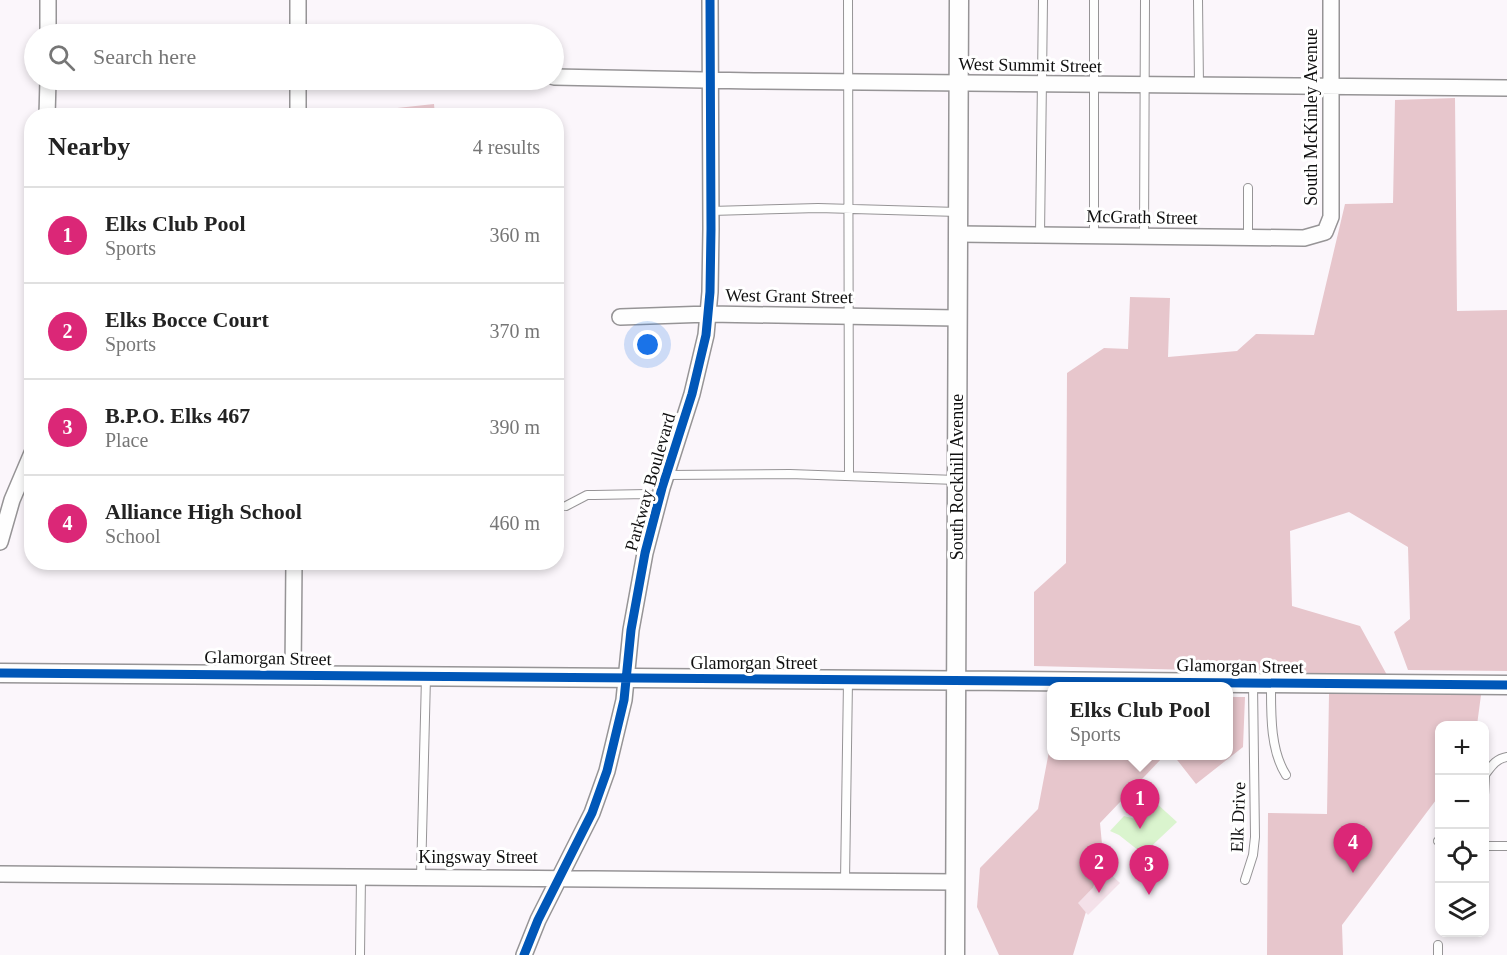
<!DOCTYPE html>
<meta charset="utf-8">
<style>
:root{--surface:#fff;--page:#f6f6f6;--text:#222;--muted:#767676;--line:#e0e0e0;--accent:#db2777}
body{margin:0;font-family:Georgia,serif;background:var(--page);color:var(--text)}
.controls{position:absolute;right:18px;bottom:18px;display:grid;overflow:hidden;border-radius:12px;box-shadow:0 3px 9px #0003}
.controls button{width:54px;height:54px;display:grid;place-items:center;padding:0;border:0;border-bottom:2px solid var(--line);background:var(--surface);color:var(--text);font:30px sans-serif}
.you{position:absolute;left:648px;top:345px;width:21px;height:21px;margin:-15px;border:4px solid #fff;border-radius:50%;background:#1a73e8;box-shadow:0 0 0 9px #1a73e833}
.badge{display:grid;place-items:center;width:39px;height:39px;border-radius:50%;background:var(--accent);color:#fff;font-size:20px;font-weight:700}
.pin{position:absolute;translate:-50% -50px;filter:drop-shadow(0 2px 3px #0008)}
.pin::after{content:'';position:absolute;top:32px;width:21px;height:18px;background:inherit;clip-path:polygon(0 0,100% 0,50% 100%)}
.popup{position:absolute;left:1047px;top:682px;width:186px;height:78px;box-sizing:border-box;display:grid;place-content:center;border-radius:12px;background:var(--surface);filter:drop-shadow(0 2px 4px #0005);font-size:20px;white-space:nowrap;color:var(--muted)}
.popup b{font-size:22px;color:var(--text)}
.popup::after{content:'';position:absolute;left:50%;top:100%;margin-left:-12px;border:12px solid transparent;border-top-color:var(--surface)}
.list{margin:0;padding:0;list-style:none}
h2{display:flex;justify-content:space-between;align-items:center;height:78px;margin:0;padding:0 24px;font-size:26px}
h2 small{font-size:20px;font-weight:400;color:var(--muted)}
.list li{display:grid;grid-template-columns:39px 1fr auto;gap:18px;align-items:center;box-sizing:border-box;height:96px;padding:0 24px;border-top:2px solid var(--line)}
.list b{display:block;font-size:22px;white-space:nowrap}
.list p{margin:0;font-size:20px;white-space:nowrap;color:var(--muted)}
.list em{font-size:20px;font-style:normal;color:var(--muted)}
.icon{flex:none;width:33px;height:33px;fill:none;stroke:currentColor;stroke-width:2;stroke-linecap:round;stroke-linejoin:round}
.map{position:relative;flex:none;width:1507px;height:955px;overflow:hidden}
.search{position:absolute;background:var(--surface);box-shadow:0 3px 9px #0003;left:24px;top:24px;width:540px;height:66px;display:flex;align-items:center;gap:15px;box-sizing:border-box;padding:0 21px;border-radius:33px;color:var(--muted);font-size:22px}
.panel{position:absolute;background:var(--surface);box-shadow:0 3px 9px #0003;left:24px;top:108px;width:540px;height:462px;border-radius:24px}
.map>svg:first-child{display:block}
</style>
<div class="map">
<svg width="1507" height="955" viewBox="0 0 1507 955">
<rect width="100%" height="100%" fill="#fbf6fb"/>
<path fill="#e7c6cc" d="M1455,98L1457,311L1507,310V671L1408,670L1394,632L1410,619L1408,547L1349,512L1290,531L1292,606L1360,626L1387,675L1034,666V592L1066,563L1067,373L1104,348L1128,349L1130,297L1170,298L1168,357L1237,351L1256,334L1314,335L1345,204L1393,203L1395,100Z
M434,104L435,115H388V109Z
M1329,694L1481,695L1477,725L1440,726L1439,796L1342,925L1343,955H1267L1268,813L1327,814Z
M1229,697H1245L1243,747L1196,784L1174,756H1228Z
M1051,741L1052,756H1164L1100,823L1103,855L1073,955H999L977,907L980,868L1038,809Z"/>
<path fill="#f4e1e9" d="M1108,872L1120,883L1088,915L1078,903Z"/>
<path fill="#daf4ce" d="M1155,802L1177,822L1143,854L1119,835L1110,831L1124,816L1139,820Z"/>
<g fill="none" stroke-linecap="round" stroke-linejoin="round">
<defs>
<path id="service" d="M848,0L849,476
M1094,0V236
M1198,0L1199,85
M1248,188V238
M711,211L818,208L958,212
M1040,235L1043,0
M1144,236L1145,0
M667,475L790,474L956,480
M566,506L587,495H594L647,494L659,499
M1271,684C1271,713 1270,750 1286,775
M1484,776C1491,767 1495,759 1507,757
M1484,795L1485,775
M1440,839L1438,841L1440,842
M1484,846H1507
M421,877L426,677
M1245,880L1253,855L1255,837L1253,684
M845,881L848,681
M360,955L361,876
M1438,955V945"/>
<path id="minor" d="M298,0V34
M48,34V0
M554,77L754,81L1507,88
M47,116L48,80
M298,116V80
M958,234L1304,238L1325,232L1331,217V0
M620,317L709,314L957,318
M0,542L12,500L32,453
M293,674L294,562
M0,874L956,882
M524,955L538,920L592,813L607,771L624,700L631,630L645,553L662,488L692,394L706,335L710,292L711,229L710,0"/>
<path id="tertiary" d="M0,673L1507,685
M955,955L959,0"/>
</defs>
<use href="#service" stroke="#969496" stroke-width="10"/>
<use href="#minor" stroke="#969496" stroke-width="18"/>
<use href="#tertiary" stroke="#969496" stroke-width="21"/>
<use href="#service" stroke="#fefefe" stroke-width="8"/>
<use href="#minor" stroke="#fefefe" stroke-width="15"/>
<use href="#tertiary" stroke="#fefefe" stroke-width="18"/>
<defs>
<path id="cycleway" d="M0,673L1507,685
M524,955L538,920L592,813L607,771L624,700L631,630L645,553L662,488L692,394L706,335L710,292L711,229L710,0"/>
</defs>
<use href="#cycleway" stroke="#fff" stroke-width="13"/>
<use href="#cycleway" stroke="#0057b8" stroke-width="9"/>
</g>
<g text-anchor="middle" stroke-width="6" stroke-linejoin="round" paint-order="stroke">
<g font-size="18" fill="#101010" stroke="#fff">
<text transform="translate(1030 65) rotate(1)" y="6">West Summit Street</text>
<text transform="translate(1311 117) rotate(-90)" y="6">South McKinley Avenue</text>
<text transform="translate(1142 217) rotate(1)" y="6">McGrath Street</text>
<text transform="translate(789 296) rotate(1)" y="6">West Grant Street</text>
<text transform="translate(957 477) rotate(-90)" y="6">South Rockhill Avenue</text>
<text transform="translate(650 482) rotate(-74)" y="6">Parkway Boulevard</text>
<text transform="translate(268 658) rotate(1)" y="6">Glamorgan Street</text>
<text x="754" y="669">Glamorgan Street</text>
<text transform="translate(1240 666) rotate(1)" y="6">Glamorgan Street</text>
<text transform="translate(1238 817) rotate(-88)" y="6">Elk Drive</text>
<text x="478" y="863">Kingsway Street</text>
</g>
</g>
</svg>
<div class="controls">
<button>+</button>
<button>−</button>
<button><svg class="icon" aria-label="locate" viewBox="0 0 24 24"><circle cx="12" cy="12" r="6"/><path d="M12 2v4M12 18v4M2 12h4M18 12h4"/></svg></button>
<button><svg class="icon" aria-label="layers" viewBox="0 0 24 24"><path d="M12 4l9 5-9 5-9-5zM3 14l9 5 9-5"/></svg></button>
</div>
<div class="you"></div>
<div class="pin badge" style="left:1140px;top:829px">1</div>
<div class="popup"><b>Elks Club Pool</b>Sports</div>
<div class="pin badge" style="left:1099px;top:893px">2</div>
<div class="pin badge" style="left:1149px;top:895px">3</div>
<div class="pin badge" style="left:1353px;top:873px">4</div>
<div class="search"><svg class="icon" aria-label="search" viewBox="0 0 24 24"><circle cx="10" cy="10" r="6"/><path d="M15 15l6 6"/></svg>Search here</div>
<section class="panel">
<h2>Nearby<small>4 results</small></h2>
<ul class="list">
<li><span class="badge">1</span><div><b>Elks Club Pool</b><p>Sports</p></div><em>360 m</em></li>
<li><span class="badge">2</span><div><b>Elks Bocce Court</b><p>Sports</p></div><em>370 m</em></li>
<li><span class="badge">3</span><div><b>B.P.O. Elks 467</b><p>Place</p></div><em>390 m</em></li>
<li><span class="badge">4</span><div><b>Alliance High School</b><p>School</p></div><em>460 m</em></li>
</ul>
</section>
</div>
